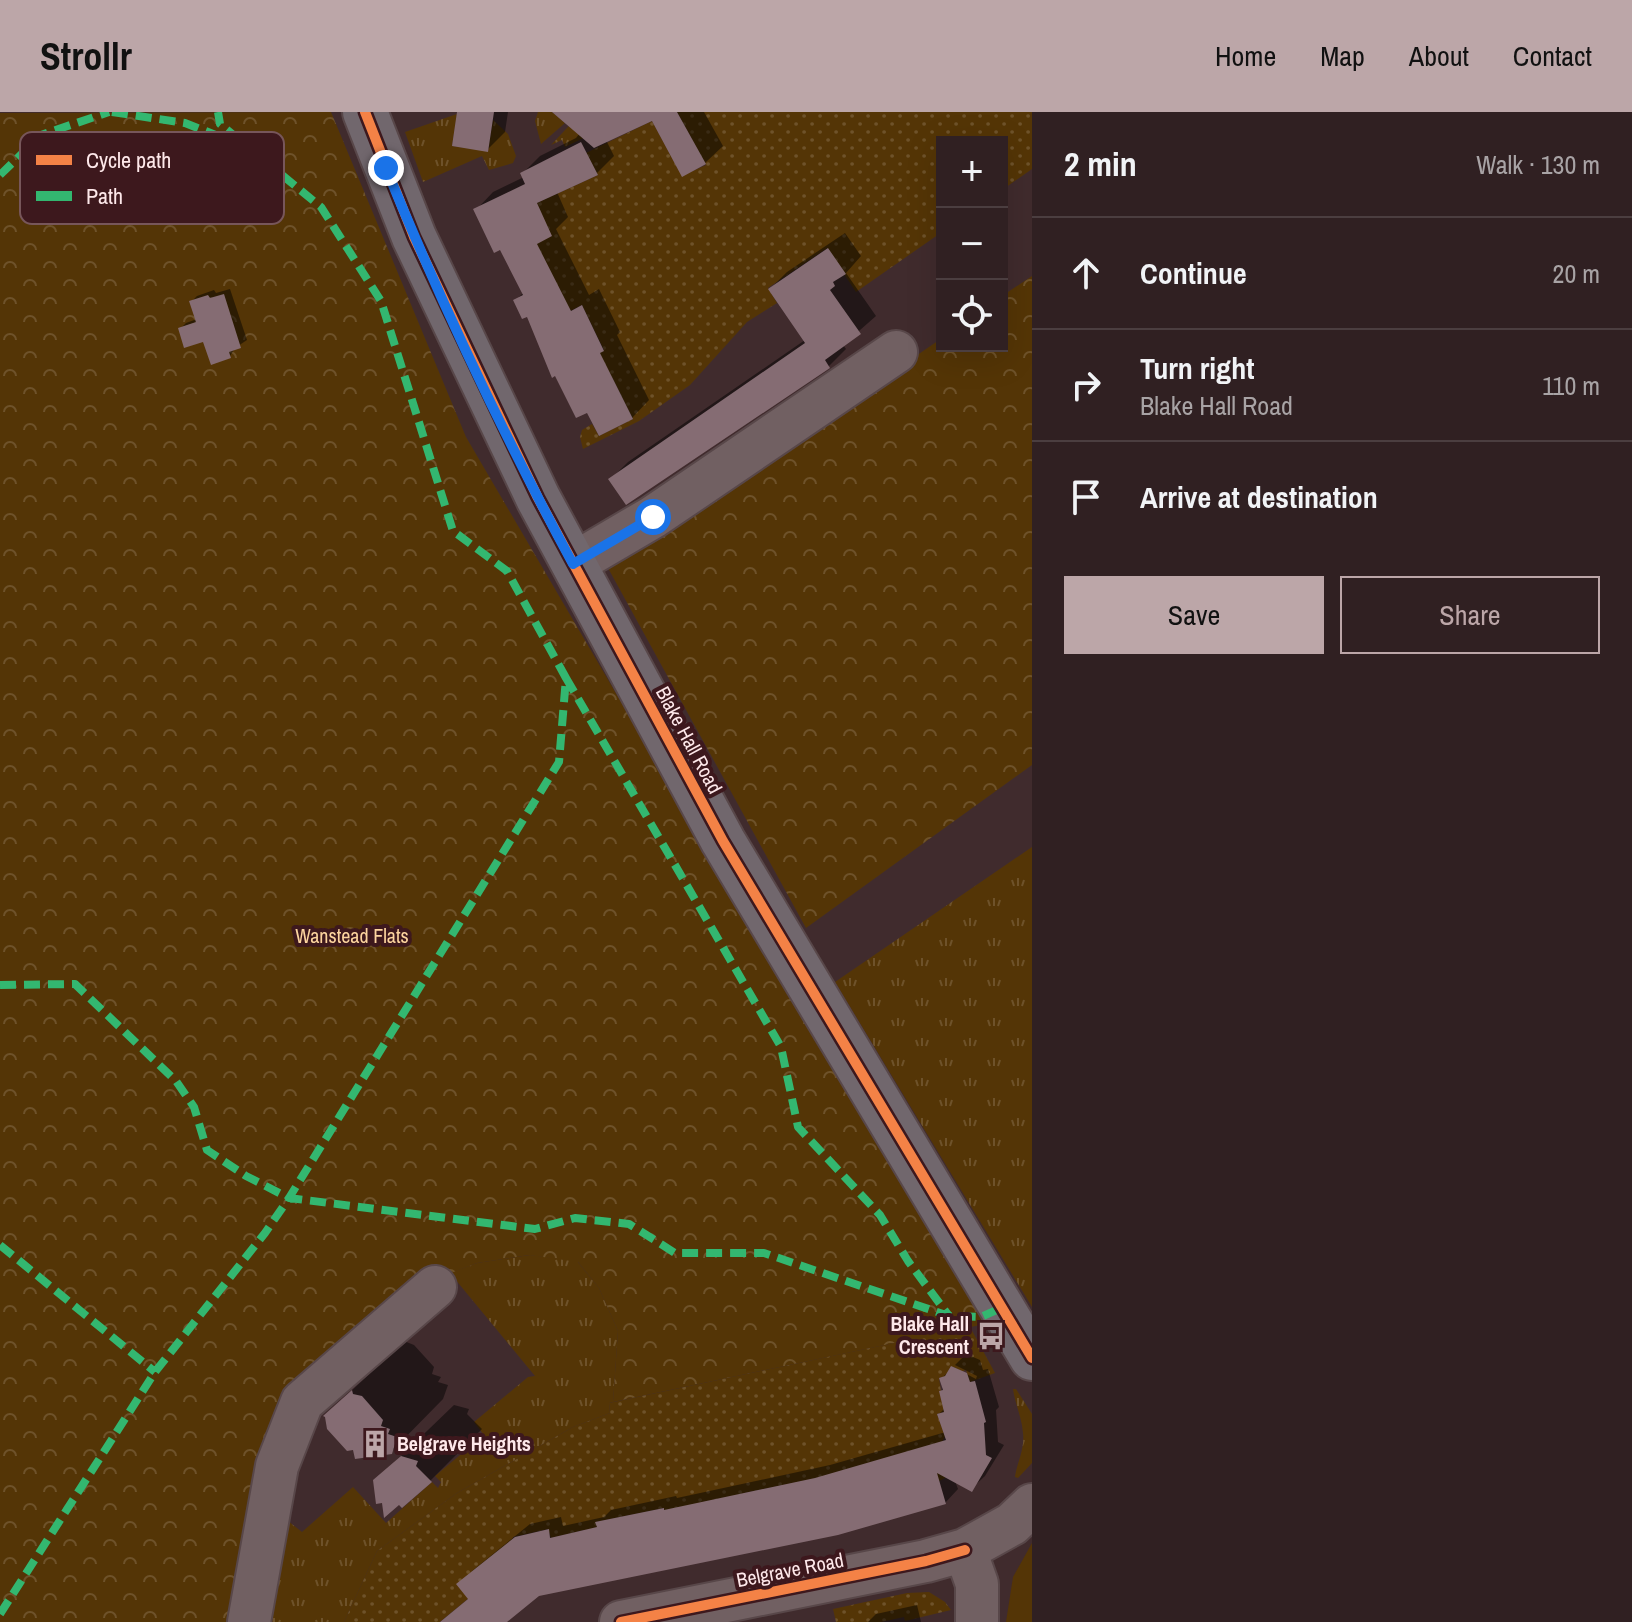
<!DOCTYPE html>
<meta charset="utf-8">
<style>
:root{--surface:#302022;--page:#3c2d2f;--text:#f1f3f6;--muted:#a8a3a5;--line:#4b3e40;--accent:#bca6a8}
body{margin:0;font-family:"Archivo Narrow",sans-serif;background:var(--page);color:var(--text)}
.controls{position:absolute;right:24px;top:24px;display:grid;overflow:hidden;border-radius:0px;box-shadow:0 8px 32px #0002}
.controls button{width:72px;height:72px;display:grid;place-items:center;padding:0;border:0;border-bottom:2px solid var(--line);background:var(--surface);color:var(--text);font:40px sans-serif}
.stop{position:absolute;width:24px;height:24px;margin:-18px;border:6px solid #1a73e8;border-radius:50%;background:#fff}
.stop.end{background:#1a73e8;border-color:#fff;box-shadow:0 2px 8px #0008}
.list{margin:0;padding:0;list-style:none}
h2{display:flex;justify-content:space-between;align-items:center;height:104px;margin:0;padding:0 32px;font-size:34px}
h2 small{font-size:26px;font-weight:400;color:var(--muted)}
.list li{display:grid;grid-template-columns:52px 1fr auto;gap:24px;align-items:center;box-sizing:border-box;height:112px;padding:0 32px;border-top:2px solid var(--line)}
.list b{display:block;font-size:30px;white-space:nowrap}
.list p{margin:0;font-size:26px;white-space:nowrap;color:var(--muted)}
.list em{font-size:26px;font-style:normal;color:var(--muted)}
.actions{display:flex;gap:16px;padding:24px 32px}
.actions a{flex:1;padding:18px 0;border:2px solid var(--accent);border-radius:0px;text-align:center;font-size:28px;color:var(--accent)}
.actions .main{background:var(--accent);color:#111}
.icon{flex:none;width:44px;height:44px;fill:none;stroke:currentColor;stroke-width:2;stroke-linecap:round;stroke-linejoin:round}
.map{position:relative;flex:none;width:1032px;height:1510px;overflow:hidden}
header{display:flex;align-items:center;gap:48px;box-sizing:border-box;height:112px;padding:0 40px;background:var(--accent);color:#111}
header strong{font-size:38px}
nav{display:flex;gap:44px;margin-inline-start:auto;font-size:28px}
main{display:flex}
aside{flex:1;background:var(--surface)}
.map>svg:first-child{display:block}
</style>
<header>
<strong>Strollr</strong>
<nav><a>Home</a><a>Map</a><a>About</a><a>Contact</a></nav>
</header>
<main>
<div class="map">
<svg width="1032" height="1510" viewBox="0 0 1032 1510">
<defs>
<pattern id="grass-tufts" width="24" height="20" patternUnits="userSpaceOnUse" patternTransform="scale(2)"><rect width="24" height="20" fill="#543506"/><path d="M3 7l-1-3M5 7V3M7 7l1-3M15 17l-1-3M17 17v-4M19 17l1-3" fill="none" stroke="#6e522a"/></pattern>
<pattern id="park-crowns" width="20" height="18" patternUnits="userSpaceOnUse" patternTransform="scale(2)"><rect width="20" height="18" fill="#543506"/><path d="M2 6a3 3 0 1 1 6 0M12 15a3 3 0 1 1 6 0" fill="none" stroke="#6e522a"/></pattern>
<pattern id="garden-dots" width="8" height="8" patternUnits="userSpaceOnUse" patternTransform="scale(2)"><rect width="8" height="8" fill="#543506"/><path d="M2 2h.1M6 6h.1" fill="none" stroke="#6e522a" stroke-width="1.8" stroke-linecap="round"/></pattern>
</defs>
<rect width="100%" height="100%" fill="#402b2d"/>
<path fill="url(#grass-tufts)" d="M538,0H552L565,11L541,32L535,9Z
M582,0L596,20L565,35L562,28L551,33Z
M457,2L452,34L488,39L493,8L508,22L516,44L513,51L489,58L482,44L423,70L405,20Z
M1032,735V1195L835,870Z
M530,1143L577,1149L599,1176L618,1219L613,1290L609,1291L610,1301L573,1315L457,1381L377,1439L344,1510H269L288,1409L302,1420L353,1375L386,1411L432,1370L438,1376L441,1370L435,1364L484,1323L474,1310L528,1265L535,1264L450,1161L477,1151Z
M1013,1277H1016L1032,1302V1351L1018,1366L1015,1365C1017,1350 1025,1337 1023,1321C1022,1306 1015,1292 1013,1277Z"/>
<path fill="url(#park-crowns)" d="M331,0L466,325L985,1212L613,1290L618,1219L599,1176L578,1150L529,1143L477,1151L425,1171L298,1283L261,1335L260,1399L228,1510H0V1Z
M1032,164V653L806,816L608,456L942,226V234H1002V184Z"/>
<path fill="url(#garden-dots)" d="M677,0H1032V57L1002,78V30H942V120L856,180L827,136L768,176L777,191L747,210L690,273L639,309L583,337L580,325L582,318L592,312L599,324L633,307L612,265L579,252L604,238L582,193L566,201C560,165 547,161 519,141L537,91L598,63L586,41L652,9L682,64L706,53Z
M970,1215L995,1261L970,1270L966,1258L960,1260L954,1255L949,1257L947,1264L939,1266L944,1300L937,1302L945,1324L937,1340L949,1357L945,1366L939,1369L924,1335L818,1366L744,1381L675,1449L664,1396L596,1410L607,1463L584,1418L551,1426L548,1417L513,1425L517,1446L440,1510H344L377,1439L457,1381L573,1315L610,1301L609,1291Z
M929,1480L945,1490L951,1498L905,1509L904,1505L881,1510H836L833,1497L907,1481Z"/>
<path fill="#543506" d="M1032,1431V1510H1006L1013,1465Z"/>
<path fill="#0007" d="M459,0H508L505,20L488,37Z
M555,0H704L723,34L705,51L653,6L606,28L614,44L597,61L557,80L568,105L556,117L589,183L599,177L620,220L617,223L649,288L632,306L515,189L524,180L501,135L476,98L493,80L524,65L523,61L540,44L576,26L580,21Z
M845,121L861,144L846,161L876,204L843,233L846,237L829,254L627,390L611,367L628,350L805,228L770,177L787,160Z
M230,177L247,228L235,236L230,244L204,228L180,217L186,211L197,207L191,190L197,184L214,178L216,181Z
M404,1229L414,1233L434,1255L432,1262L441,1265L438,1270L448,1273L443,1287L391,1340L355,1335L326,1303Z
M966,1242L980,1248L983,1258L988,1257L999,1295L996,1298L998,1330L1004,1333L985,1364L971,1377L955,1369L958,1377L945,1391L538,1482L504,1510H440L470,1486L472,1459L530,1412L561,1405L563,1414L604,1405L611,1398L676,1384L677,1386L830,1353L946,1320L939,1302L945,1296L941,1267L953,1255L976,1267L977,1264L955,1253Z
M454,1293L469,1297L467,1302L482,1317L430,1369H375Z
M917,1493L921,1510H868L876,1502Z"/>
<path fill="#856c73" d="M457,0H494L488,40L452,34Z
M552,0H677L706,52L682,65L652,9L594,36Z
M581,30L598,63L537,91L552,124L537,132L571,199L582,193L604,239L600,241L633,307L599,324L587,301L576,306L555,264L552,266L527,205L522,207L513,188L523,183L500,138L494,141L473,97L525,72L520,61Z
M828,136L846,162L833,170L835,174L830,178L861,222L825,248L830,256L626,393L608,367L805,231L768,177Z
M224,182L241,236L229,240L231,246L211,253L203,230L184,236L178,216L196,210L189,189L208,183L210,186Z
M951,1254L967,1261L970,1270L975,1269L986,1310L984,1311L986,1343L992,1346L972,1380L937,1361L946,1392L838,1423L539,1484L507,1510H440L468,1487L456,1472L515,1425L549,1417L550,1426L597,1415L595,1410L664,1396V1398L815,1366L946,1328L937,1302L944,1300L939,1279L943,1278L939,1266L945,1264Z
M352,1278L353,1282L362,1284L383,1308L381,1314L390,1317L388,1322L397,1325L392,1342L355,1347L353,1338L347,1339L327,1317L325,1305L323,1304Z
M401,1344L418,1349L416,1354L432,1370L402,1396L399,1393L384,1406L382,1391L376,1392L373,1368Z"/>
<g fill="none" stroke-linecap="round" stroke-linejoin="round">
<defs>
<path id="minor" d="M573,452L653,405L896,240
M249,1510L277,1354L302,1290L435,1175
M621,1510L926,1449L965,1438
M977,1510V1472L965,1438L1012,1412L1032,1393"/>
<path id="major" d="M365,0L414,125L538,386L723,729L1032,1246"/>
</defs>
<use href="#minor" stroke="#584749" stroke-width="46"/>
<use href="#major" stroke="#584749" stroke-width="48"/>
<use href="#minor" stroke="#716062" stroke-width="42"/>
<use href="#major" stroke="#71676d" stroke-width="44"/>
<path stroke="#33b770" stroke-width="8" stroke-dasharray="16 8" stroke-linecap="butt" d="M112,0L185,11L236,31
M0,63L41,23L109,0
M566,566L781,935L798,1015L880,1103L908,1149L949,1204
M0,873L75,872L176,969L194,995L207,1038L246,1064L289,1086L535,1117L575,1106L629,1112L675,1141H764L949,1204L981,1205L1001,1196
M0,1133L155,1260
M0,1502L155,1260L265,1121L289,1086L559,650L566,566L507,459L453,419L381,189L321,95L220,12L218,0"/>
<defs>
<path id="cycleway" d="M365,0L414,125L538,386L723,729L1032,1246
M621,1510L926,1449L965,1438"/>
</defs>
<use href="#cycleway" stroke="#3d181d" stroke-width="15"/>
<use href="#cycleway" stroke="#f48246" stroke-width="10"/>
</g>
<g fill="none" stroke-linecap="round" stroke-linejoin="round">
<path stroke="#1a73e8" stroke-width="10" d="M386,56C441,191 504,324 573,452L653,405"/>
</g>
<defs>
<symbol id="bus-bare" viewBox="-9 -9 18 18"><path d="M-5-6H5V4H4V6H2V4H-2V6H-4V4H-5ZM-3.5-4V0h7V-4ZM-3.5 1.2v1.5H-2V1.2ZM2 1.2v1.5H3.5V1.2Z" fill="#bca6a8" stroke="#3d181d" stroke-width="2.5" paint-order="stroke"/></symbol>
<symbol id="building-bare" viewBox="-9 -9 18 18"><path d="M-4-6H4V6H1V3H-1V6H-4ZM-2.5-4.3h1.7v1.8h-1.7ZM.8-4.3h1.7v1.8H.8ZM-2.5-1h1.7V.8h-1.7ZM.8-1h1.7V.8H.8Z" fill="#bca6a8" stroke="#3d181d" stroke-width="2.5" paint-order="stroke"/></symbol>
</defs>
<g fill-rule="evenodd">
<use href="#bus-bare" x="971" y="1204" width="40" height="40"/>
<use href="#building-bare" x="355" y="1312" width="40" height="40"/>
</g>
<g text-anchor="middle" stroke-width="8" stroke-linejoin="round" paint-order="stroke">
<g font-size="20" fill="#fee8ea" stroke="#3d181d">
<text transform="translate(689 628) rotate(62)" y="7">Blake Hall Road</text>
<text transform="translate(790 1458) rotate(-11)" y="7">Belgrave Road</text>
</g>
<g font-size="20" fill="#fdd59f" stroke="#3d181d">
<text x="352" y="831">Wanstead Flats</text>
</g>
<g font-size="20" font-weight="bold" fill="#fee8ea" stroke="#3d181d" text-anchor="end">
<text x="969" y="1219">Blake Hall<tspan x="969" dy="23">Crescent</tspan></text>
<text x="397" y="1339" text-anchor="start">Belgrave Heights</text>
</g>
</g>
<rect x="20" y="20" width="264" height="92" rx="12" fill="#3d181d" stroke="#77565a" stroke-width="2"/>
<rect x="36" y="43" width="36" height="10" fill="#f48246"/>
<rect x="36" y="79" width="36" height="10" fill="#33b770"/>
<g font-size="22" fill="#fee8ea">
<text x="86" y="56">Cycle path</text>
<text x="86" y="92">Path</text>
</g>
</svg>
<div class="controls">
<button>+</button>
<button>−</button>
<button><svg class="icon" aria-label="locate" viewBox="0 0 24 24"><circle cx="12" cy="12" r="6"/><path d="M12 2v4M12 18v4M2 12h4M18 12h4"/></svg></button>
</div>
<div class="stop" style="left:653px;top:405px"></div>
<div class="stop end" style="left:386px;top:56px"></div>
</div>
<aside>
<h2>2 min<small>Walk · 130 m</small></h2>
<ul class="list">
<li><svg class="icon" aria-label="ahead" viewBox="0 0 24 24"><path d="M12 20V5M6 11l6-6 6 6"/></svg><div><b>Continue</b></div><em>20 m</em></li>
<li><svg class="icon" aria-label="right" viewBox="0 0 24 24"><path d="M7 20v-9h11M14 6l5 5-5 5"/></svg><div><b>Turn right</b><p>Blake Hall Road</p></div><em>110 m</em></li>
<li><svg class="icon" aria-label="arrive" viewBox="0 0 24 24"><path d="M6 21V4h12l-3 4 3 4H6"/></svg><div><b>Arrive at destination</b></div></li>
</ul>
<div class="actions"><a class="main">Save</a><a>Share</a></div>
</aside>
</main>
